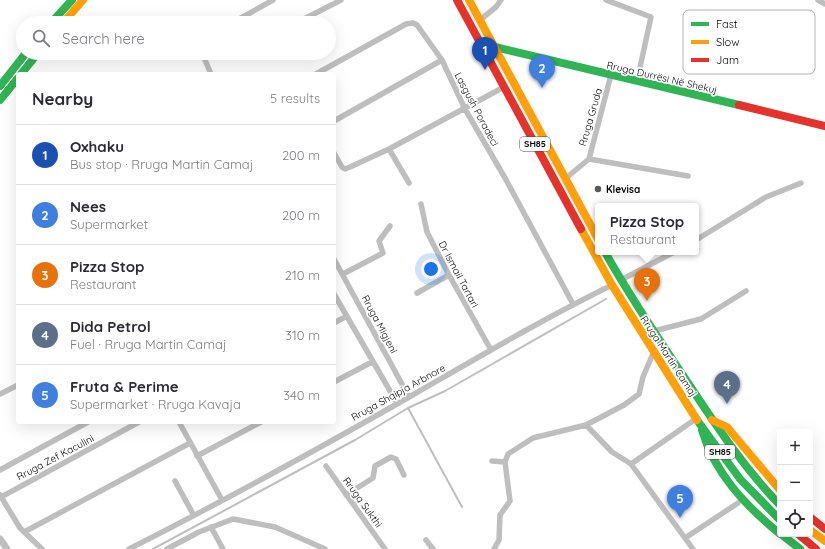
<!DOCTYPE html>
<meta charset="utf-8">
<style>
:root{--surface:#fff;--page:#f7f7f7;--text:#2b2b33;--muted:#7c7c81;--line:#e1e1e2;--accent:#d93025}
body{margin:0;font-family:Quicksand,sans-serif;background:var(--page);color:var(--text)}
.controls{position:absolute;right:12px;bottom:12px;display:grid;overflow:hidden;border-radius:4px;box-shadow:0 4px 16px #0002}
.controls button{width:36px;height:36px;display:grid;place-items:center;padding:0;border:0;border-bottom:1px solid var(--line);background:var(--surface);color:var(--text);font:20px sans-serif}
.you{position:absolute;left:431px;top:269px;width:14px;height:14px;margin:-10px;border:3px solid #fff;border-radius:50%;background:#1a73e8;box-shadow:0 0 0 6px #1a73e833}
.badge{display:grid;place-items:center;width:26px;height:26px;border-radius:50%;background:var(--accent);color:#fff;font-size:13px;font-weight:700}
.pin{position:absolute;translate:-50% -33px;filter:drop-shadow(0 1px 2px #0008)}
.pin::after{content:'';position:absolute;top:21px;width:14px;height:12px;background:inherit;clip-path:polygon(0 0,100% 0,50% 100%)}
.popup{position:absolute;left:595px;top:203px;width:104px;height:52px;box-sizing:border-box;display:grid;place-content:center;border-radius:4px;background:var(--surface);filter:drop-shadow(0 1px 3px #0005);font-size:13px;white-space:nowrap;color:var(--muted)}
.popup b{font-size:15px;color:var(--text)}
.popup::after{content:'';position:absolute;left:50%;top:100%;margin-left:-8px;border:8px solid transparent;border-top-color:var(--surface)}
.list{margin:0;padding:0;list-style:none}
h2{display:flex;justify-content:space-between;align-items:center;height:52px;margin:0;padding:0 16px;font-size:17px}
h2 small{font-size:13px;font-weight:400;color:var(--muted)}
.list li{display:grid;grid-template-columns:26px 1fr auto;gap:12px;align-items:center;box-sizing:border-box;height:60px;padding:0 16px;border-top:1px solid var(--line)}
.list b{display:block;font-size:15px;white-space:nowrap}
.list p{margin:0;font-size:13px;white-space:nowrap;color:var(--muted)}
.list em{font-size:13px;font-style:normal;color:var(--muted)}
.icon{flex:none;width:22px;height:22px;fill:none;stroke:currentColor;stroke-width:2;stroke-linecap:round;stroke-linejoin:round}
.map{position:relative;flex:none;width:825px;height:549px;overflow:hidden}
.search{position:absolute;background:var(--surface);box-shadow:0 4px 16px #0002;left:16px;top:16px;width:320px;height:44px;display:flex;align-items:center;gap:10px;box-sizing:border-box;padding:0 14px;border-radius:22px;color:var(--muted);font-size:15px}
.panel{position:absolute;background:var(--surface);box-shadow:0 4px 16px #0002;left:16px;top:72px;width:320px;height:352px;border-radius:4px}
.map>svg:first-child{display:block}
</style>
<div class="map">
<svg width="825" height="549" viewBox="0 0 825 549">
<rect width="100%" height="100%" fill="#fff"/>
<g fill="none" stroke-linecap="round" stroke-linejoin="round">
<path stroke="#bfbfbf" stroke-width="2" d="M408,408L462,507
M153,549L355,440L408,408L445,391L606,299"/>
<path stroke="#bfbfbf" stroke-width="7" d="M0,539L7,549"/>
<path stroke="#bebebe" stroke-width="5.5" d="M606,0L651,17L637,81
M818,0L825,4
M304,19L341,0
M480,20L496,7L501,0
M232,23L273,0
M202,53L211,74
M316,74L406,24L413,23L417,25L442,60L465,109L505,178L573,304
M334,121L442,60
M389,149L409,183
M334,153L342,167L345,169L350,167L389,149L504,87
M589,159L688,176
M566,178L589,159L611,75
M421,204L427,232L449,275L491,350
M696,240L766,197L801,183
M334,259L409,397
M343,274L383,253L379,241L390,226
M621,280L674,252
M417,293L449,275
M334,294L397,403
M334,323L347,316
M654,331L701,319L746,291
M334,382L372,362
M0,394L18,385
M179,422L222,500
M586,425L612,452L631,464L693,549
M197,456L261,422
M492,461L505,462
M631,464L697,418
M326,466L385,549
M0,470L88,422
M175,481L193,514
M0,495L20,528L42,549
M346,495L373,478L375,466L391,457L396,459L404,475
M1,497L139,422
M211,527L223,549
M26,531L190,443
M685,538L738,503
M426,540L433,549
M129,549C224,501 318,449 411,396C477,358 543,319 612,285
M167,549L199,532L233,519L275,527L325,549
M494,549L499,540L500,515L510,501L505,462L508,454L533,438L586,425L624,405L639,394L643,377L654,351"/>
<path stroke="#30b455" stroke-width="8" d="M51,23L72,0
M495,47L739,105
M21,74L38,53
M0,86L26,53
M0,100L18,78
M605,252C627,292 653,330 678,368C710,416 740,464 780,505
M697,420L740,479L780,520
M702,430C715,474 745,505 780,534
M781,534L800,549"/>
<path stroke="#ff9f0a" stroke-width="8" d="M469,0L598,239
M63,23L83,0
M581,229L612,285L697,420
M712,420L727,427L780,490
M810,530L825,541"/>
<path stroke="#e5322d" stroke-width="8" d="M457,0L581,229
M739,105L825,126
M810,517L825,529
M798,534L816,549"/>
</g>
<circle fill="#595959" stroke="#fff" stroke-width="1.5" cx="598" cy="189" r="4"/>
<g text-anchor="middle" stroke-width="3.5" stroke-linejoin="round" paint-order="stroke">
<g fill="#fff" stroke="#4c4c4c" stroke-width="1">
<rect x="520" y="137" width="30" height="14" rx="3"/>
<rect x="705" y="445" width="30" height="14" rx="3"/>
</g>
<g font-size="9" font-weight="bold" fill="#000">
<text x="535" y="147">SH85</text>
<text x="720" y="455">SH85</text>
</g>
<g font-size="10" fill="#000" stroke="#fff">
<text transform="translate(662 77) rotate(13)" y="4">Rruga Durrësi Në Shekuj</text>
<text transform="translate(477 109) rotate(62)" y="4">Lasgush Poradeci</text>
<text transform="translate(590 117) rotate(-74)" y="4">Rruga Gruda</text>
<text transform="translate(459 274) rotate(62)" y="4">Dr Ismail Tartari</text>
<text transform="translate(380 324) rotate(62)" y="4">Rruga Migjeni</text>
<text transform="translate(669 356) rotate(57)" y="4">Rruga Martin Camaj</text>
<text transform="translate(398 392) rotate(-29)" y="4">Rruga Shqipja Arbnore</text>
<text transform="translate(55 457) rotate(-28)" y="4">Rruga Zef Kaculini</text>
<text transform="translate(363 502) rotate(54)" y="4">Rruga Sukthi</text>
</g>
<g font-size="10" font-weight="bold" fill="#000" stroke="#fff" text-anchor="start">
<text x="606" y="193">Klevisa</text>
</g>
</g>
<rect x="683" y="10" width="132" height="64" rx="6" fill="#fff" stroke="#b2b2b2" stroke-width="1"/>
<rect x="691" y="22" width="18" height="4" fill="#30b455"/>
<rect x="691" y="40" width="18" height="4" fill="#ff9f0a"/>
<rect x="691" y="58" width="18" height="4" fill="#e5322d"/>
<g font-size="11" fill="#000">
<text x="716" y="28">Fast</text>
<text x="716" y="46">Slow</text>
<text x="716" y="64">Jam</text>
</g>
</svg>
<div class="controls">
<button>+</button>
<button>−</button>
<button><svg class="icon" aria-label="locate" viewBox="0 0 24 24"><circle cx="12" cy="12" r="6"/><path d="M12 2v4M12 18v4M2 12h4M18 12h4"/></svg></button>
</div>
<div class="you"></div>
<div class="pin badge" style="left:485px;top:70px;background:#1a4fb4">1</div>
<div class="pin badge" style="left:542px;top:88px;background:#3f7fe0">2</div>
<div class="pin badge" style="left:647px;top:301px;background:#e8710a">3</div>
<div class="popup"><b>Pizza Stop</b>Restaurant</div>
<div class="pin badge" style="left:727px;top:404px;background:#5c6f8a">4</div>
<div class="pin badge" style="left:680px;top:518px;background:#3f7fe0">5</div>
<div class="search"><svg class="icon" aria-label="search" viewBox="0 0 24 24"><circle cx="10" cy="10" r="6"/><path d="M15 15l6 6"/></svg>Search here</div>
<section class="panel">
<h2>Nearby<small>5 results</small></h2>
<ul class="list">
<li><span class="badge" style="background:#1a4fb4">1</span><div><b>Oxhaku</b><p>Bus stop · Rruga Martin Camaj</p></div><em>200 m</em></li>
<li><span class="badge" style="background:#3f7fe0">2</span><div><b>Nees</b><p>Supermarket</p></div><em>200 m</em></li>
<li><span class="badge" style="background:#e8710a">3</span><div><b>Pizza Stop</b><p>Restaurant</p></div><em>210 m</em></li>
<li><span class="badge" style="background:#5c6f8a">4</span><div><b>Dida Petrol</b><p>Fuel · Rruga Martin Camaj</p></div><em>310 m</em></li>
<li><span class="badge" style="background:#3f7fe0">5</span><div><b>Fruta &amp; Perime</b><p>Supermarket · Rruga Kavaja</p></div><em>340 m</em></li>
</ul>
</section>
</div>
